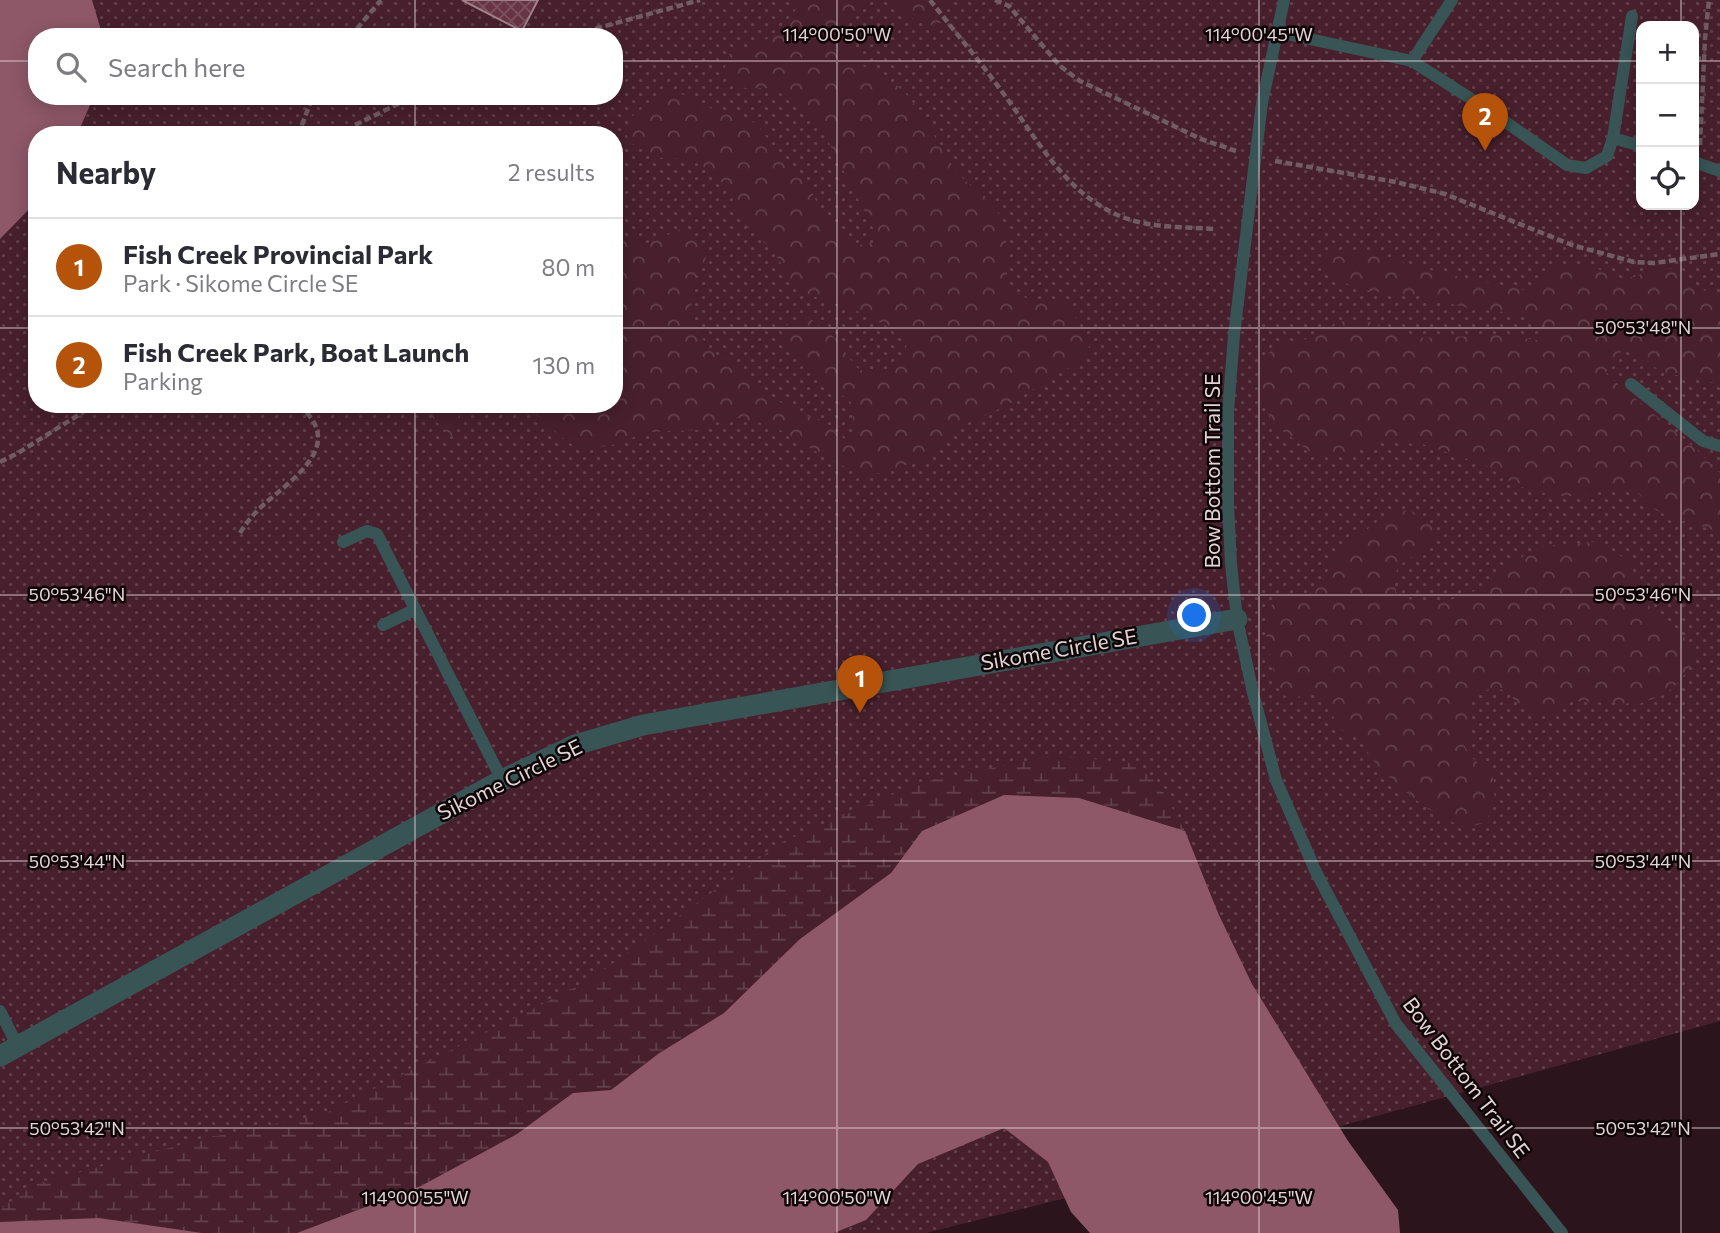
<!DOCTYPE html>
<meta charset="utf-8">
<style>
:root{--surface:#fff;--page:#f7f7f7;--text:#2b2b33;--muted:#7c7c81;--line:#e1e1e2;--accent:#b45309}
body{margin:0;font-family:Commissioner,sans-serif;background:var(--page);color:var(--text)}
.controls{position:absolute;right:21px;top:21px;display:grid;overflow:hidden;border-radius:14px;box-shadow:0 4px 18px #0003}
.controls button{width:63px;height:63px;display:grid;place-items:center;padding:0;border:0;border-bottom:2px solid var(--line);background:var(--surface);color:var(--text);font:35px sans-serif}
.you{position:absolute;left:1195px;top:616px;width:24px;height:24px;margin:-18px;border:5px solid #fff;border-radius:50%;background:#1a73e8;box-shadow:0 0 0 10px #1a73e833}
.badge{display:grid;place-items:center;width:46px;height:46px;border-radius:50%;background:var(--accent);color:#fff;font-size:23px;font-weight:700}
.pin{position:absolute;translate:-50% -58px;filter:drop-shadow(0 2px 4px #0008)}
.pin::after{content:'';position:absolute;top:37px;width:24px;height:21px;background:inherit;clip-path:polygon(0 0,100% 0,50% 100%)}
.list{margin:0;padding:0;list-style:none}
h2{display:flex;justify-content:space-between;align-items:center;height:91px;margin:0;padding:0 28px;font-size:30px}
h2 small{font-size:23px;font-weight:400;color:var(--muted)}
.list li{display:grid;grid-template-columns:46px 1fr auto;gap:21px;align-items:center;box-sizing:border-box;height:98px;padding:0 28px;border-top:2px solid var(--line)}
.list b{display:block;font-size:26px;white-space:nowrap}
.list p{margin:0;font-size:23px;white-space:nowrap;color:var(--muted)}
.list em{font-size:23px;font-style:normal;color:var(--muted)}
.icon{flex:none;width:38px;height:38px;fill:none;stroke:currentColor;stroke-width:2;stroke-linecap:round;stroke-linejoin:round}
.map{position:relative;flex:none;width:1720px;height:1233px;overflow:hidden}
.search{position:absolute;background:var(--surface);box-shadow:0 4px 18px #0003;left:28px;top:28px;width:595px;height:77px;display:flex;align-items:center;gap:18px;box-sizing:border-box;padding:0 24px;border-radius:28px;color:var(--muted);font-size:26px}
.panel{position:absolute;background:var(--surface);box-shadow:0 4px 18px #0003;left:28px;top:126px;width:595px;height:287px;border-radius:28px}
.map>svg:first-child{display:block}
</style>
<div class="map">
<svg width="1720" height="1233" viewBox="0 0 1720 1233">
<defs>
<pattern id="grass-dots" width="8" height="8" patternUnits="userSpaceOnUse" patternTransform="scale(1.75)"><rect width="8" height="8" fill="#48202d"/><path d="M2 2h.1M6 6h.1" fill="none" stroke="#62404b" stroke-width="1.8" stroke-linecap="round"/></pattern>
<pattern id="forest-crowns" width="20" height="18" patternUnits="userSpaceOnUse" patternTransform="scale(1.75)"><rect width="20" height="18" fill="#48202d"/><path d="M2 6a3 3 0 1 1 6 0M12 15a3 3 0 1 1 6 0" fill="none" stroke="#62404b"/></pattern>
<pattern id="wetland-marsh" width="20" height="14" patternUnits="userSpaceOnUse" patternTransform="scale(1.75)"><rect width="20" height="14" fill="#48202d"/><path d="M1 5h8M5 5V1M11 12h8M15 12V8" fill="none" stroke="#62404b"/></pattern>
<pattern id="building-cross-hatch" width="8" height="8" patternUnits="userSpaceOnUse" patternTransform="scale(1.75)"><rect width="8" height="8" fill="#673545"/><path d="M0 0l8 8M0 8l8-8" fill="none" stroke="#7d515f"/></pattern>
</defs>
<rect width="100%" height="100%" fill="#2b141b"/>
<path fill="url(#grass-dots)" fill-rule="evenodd" d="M0,0H1720V1021L1308,1135L1106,1188L926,1233H0ZM1641,26H1694V205H1641ZM37,37H614V96H37ZM37,135H614V404H37Z"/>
<path fill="url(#forest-crowns)" d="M801,0H872L863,5L844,21L863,66C881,74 898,84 911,100C930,123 941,153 961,176C971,189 989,194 996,209C1000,216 1005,226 1006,234C1008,251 1002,272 1012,287C1024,304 1044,300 1062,299C1075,312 1079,329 1092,343L1077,363L1004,407L962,425L922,460L867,477L830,460L773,426L735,417L721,419L697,430L647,432L610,446L582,447L568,443L524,404H614V233L648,243L684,228L695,235L703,245L706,258L695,281L691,307L697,331L711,351L733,364L773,398L806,416L817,418L850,443L855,437L851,402L817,376L781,338L785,326L807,316L835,338L856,367L872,376L903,362L908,337L855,310L797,291L773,250L745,225L728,189L710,170L689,159L661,158L628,142L626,129L630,118L661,93L673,90L709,108L748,118L758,126L775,148L806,179L823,216L851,247L876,242L874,230L827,139L812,119L792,99L770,88H745L724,74L727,55L777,35L786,26Z
M895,0H942L947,7L946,19L936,26C916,22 906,17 895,0Z
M1330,252H1370L1437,272L1525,290L1537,288L1552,269L1563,265H1588L1623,279L1634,277L1657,267L1669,268L1720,300V380L1715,383L1661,372L1627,344L1605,373L1698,451L1720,473V534C1699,522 1675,522 1656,510C1648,505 1642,496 1635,490L1608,488L1582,496H1556L1517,486L1485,465L1422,444L1381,442L1333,459L1310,452L1278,427L1270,417L1258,392L1257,378L1267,355L1276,345L1312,338L1345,320L1370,322L1421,338L1501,335L1537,340L1549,334L1542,322L1516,313L1472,309L1414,295L1359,290L1323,271L1318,258Z
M420,404H464L451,437Z
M1402,510L1414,512L1435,527L1437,540C1417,561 1386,557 1397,595L1419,602L1454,599L1477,590L1507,565L1542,546L1593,542L1630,561L1641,596L1665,625L1688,640L1694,651L1693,664L1676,685L1664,695L1639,704L1573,701L1551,713H1537L1515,701L1507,691C1490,686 1472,690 1469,712C1468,719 1472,728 1471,735C1470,738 1466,741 1464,744C1471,764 1488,765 1494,781C1496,788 1493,806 1490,813C1471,856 1389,780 1373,760C1367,753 1364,744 1359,737L1346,733L1335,725L1331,704L1306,691L1296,699L1283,695C1274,678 1258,623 1271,606C1281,591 1303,599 1316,588C1325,581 1329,566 1336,556C1343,548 1383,516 1392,512C1395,511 1399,511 1402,510Z"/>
<path fill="url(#wetland-marsh)" d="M1055,755L1130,763L1157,781L1185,831L1079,798L1004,795L923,831L891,873L800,939L724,1013L658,1054L611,1090L573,1093L517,1134L421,1186L297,1233H202L99,1218L0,1222V1209L36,1184L202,1139L324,1114L588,981L782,842L919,783Z"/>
<path fill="#8e5868" d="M0,0H92L103,37H37V96H94L77,135H37V201L0,239Z
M1004,795L1079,798L1185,831L1218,913L1252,984L1348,1141L1398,1210L1400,1233H1090L1071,1212L1048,1162L1004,1128L918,1164L866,1220L834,1233H297L421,1186L517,1134L573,1093L611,1090L658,1054L724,1013L800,939L891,873L922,831Z
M99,1218L202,1233H0V1222Z"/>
<path fill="url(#building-cross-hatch)" stroke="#9f8189" stroke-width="2" d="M462,0H538L522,31Z"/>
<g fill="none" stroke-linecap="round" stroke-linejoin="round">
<path stroke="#705c62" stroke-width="4.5" stroke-dasharray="7 3.5" stroke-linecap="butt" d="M930,0C954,31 980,61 1003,93C1038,140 1066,196 1125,218C1153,228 1186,227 1215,229
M995,0L1009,6L1060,66L1080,81L1201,139L1236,151
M1694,35L1705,36
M350,37L381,0
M565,37L700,0
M1694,58L1704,59
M355,125L414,96
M298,135L313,96
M1700,145L1705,38L1709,0
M1275,161L1396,182L1445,194L1572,245L1634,262L1654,263L1720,254
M0,462L18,453L96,404
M240,533C246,523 253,515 261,507C292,479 349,444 297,404"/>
<path stroke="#385454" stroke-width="12" d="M1284,0L1262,103L1234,335L1228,412V503L1231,564L1237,619L1253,693L1276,780L1316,872L1396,1024L1562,1233
M1277,32L1412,61L1490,111L1567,165L1586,168L1607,156L1613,138L1632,16
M1412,61L1452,0
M1613,138L1641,146
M1694,162L1720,171
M1631,384L1703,441L1720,446
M343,542L367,531L377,534L502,780
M383,625L414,610
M0,1011L18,1047"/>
<path stroke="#385454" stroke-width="21" d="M0,1056L502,780L575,745L643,725L1237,619"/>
</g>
<path fill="none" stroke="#e3d3d7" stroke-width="2" stroke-opacity="0.45" d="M415,0V37M837,0V1233M1259,0V1233M1681,0V26M0,61H37M614,61H1641M1694,61H1720M415,96V135M1681,205V1233M0,328H37M614,328H1720M415,404V1233M0,595H1720M0,861H1720M0,1128H1720"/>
<g text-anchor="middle" stroke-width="5" stroke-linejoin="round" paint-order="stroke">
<g font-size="21" fill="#e3d3d7" stroke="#0d0406">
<text transform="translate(1213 471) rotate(-90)" y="7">Bow Bottom Trail SE</text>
<text transform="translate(1059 650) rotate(-10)" y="7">Sikome Circle SE</text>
<text transform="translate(510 780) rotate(-26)" y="7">Sikome Circle SE</text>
<text transform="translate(1466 1078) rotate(53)" y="7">Bow Bottom Trail SE</text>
</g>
</g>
<g font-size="18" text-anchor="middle" fill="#e3d3d7" stroke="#0d0406" stroke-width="5" stroke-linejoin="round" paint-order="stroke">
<text x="837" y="41">114°00'50"W</text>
<text x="1259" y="41">114°00'45"W</text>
<text x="1643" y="334">50°53'48"N</text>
<text x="77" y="601">50°53'46"N</text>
<text x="1643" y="601">50°53'46"N</text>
<text x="77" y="868">50°53'44"N</text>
<text x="1643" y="868">50°53'44"N</text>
<text x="77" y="1135">50°53'42"N</text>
<text x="1643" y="1135">50°53'42"N</text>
<text x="415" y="1204">114°00'55"W</text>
<text x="837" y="1204">114°00'50"W</text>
<text x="1259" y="1204">114°00'45"W</text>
</g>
</svg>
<div class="controls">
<button>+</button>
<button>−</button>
<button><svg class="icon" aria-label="locate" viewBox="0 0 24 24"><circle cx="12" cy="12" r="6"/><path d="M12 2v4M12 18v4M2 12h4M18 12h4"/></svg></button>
</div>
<div class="you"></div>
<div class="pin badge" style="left:860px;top:713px">1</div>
<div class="pin badge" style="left:1485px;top:151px">2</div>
<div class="search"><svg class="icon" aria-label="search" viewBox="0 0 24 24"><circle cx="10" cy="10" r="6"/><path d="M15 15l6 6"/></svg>Search here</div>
<section class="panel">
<h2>Nearby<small>2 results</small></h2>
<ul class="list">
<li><span class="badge">1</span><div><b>Fish Creek Provincial Park</b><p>Park · Sikome Circle SE</p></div><em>80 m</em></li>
<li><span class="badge">2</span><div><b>Fish Creek Park, Boat Launch</b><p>Parking</p></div><em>130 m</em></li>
</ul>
</section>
</div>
